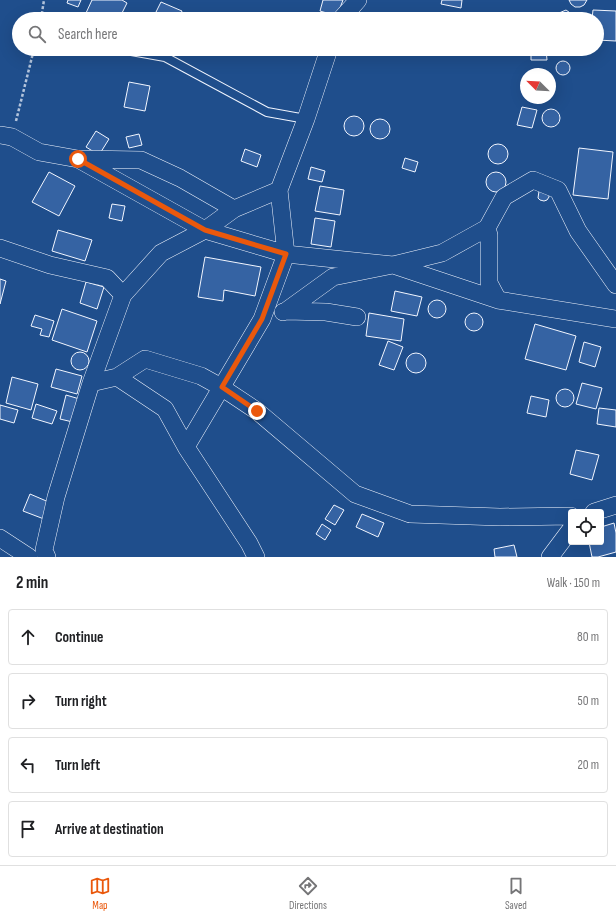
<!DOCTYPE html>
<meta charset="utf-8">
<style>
:root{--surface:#fff;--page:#f6f6f6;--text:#202124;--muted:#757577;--line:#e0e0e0;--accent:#ea580c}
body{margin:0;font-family:"Sofia Sans Condensed",sans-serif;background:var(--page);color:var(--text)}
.controls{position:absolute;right:12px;bottom:12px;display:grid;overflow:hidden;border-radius:4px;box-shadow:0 4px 16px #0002}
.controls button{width:36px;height:36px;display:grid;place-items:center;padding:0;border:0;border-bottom:1px solid var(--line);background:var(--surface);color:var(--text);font:20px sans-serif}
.compass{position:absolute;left:520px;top:68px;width:36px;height:36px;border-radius:50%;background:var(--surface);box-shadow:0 4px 16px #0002;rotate:294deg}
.stop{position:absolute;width:12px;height:12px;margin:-9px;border:3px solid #ea580c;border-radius:50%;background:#fff}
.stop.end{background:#ea580c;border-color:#fff;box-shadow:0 1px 4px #0008}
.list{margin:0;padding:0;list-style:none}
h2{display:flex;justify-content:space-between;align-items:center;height:52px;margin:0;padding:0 16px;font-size:17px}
h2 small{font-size:13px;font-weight:400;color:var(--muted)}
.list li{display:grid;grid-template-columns:26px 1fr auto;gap:12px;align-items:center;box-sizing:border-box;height:56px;margin:0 8px 8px;padding:0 8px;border:1px solid var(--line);border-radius:4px}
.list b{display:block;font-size:15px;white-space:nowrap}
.list em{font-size:13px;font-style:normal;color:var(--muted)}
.icon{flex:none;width:22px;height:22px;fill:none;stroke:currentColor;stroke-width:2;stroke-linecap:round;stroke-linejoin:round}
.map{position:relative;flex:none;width:616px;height:557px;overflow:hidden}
.search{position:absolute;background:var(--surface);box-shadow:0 4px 16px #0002;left:12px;right:12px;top:12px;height:44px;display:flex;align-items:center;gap:10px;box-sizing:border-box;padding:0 14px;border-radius:22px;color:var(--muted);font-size:15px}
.sheet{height:308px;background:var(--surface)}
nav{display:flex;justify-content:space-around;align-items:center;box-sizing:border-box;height:56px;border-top:1px solid var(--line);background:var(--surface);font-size:11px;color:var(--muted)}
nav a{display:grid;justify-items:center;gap:2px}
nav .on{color:var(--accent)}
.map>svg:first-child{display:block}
</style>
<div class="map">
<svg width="616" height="557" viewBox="0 0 616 557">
<rect width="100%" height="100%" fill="#1f4e8c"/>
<path fill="#3563a3" stroke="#f2f6ff" d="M68,0H81L78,7L67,3Z
M92,0H122L127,3L119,19H99L86,13Z
M323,0H343L337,16L320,11Z
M442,0H462L461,8L441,4Z
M569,0H587L584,5L580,7H575L571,4Z
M161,2L182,11L179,19H173L156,12Z
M566,10L573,15V19H557L559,13Z
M593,10L616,11V41L597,40V19H592Z
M531,49H546L547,60H531Z
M556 68a7 7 0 1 1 14 0a7 7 0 1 1-14 0Z
M129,82L150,86L145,111L124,107Z
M522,107L537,110L532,128L517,125Z
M542 118a9 9 0 1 1 18 0a9 9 0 1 1-18 0Z
M344 126a10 10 0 1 1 20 0a10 10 0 1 1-20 0Z
M370 129a10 10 0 1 1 20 0a10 10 0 1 1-20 0Z
M96,131L109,139L99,155L86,147Z
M139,134L142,145L129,148L126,137Z
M488 154a10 10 0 1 1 20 0a10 10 0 1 1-20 0Z
M579,148L613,152L608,199L573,195Z
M245,149L261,155L257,167L241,161Z
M405,158L418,162L415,172L402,168Z
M311,167L325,171L322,182L308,179Z
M49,172L75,186L59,216L32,202Z
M486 182a10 10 0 1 1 20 0a10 10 0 1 1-20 0Z
M320,186L344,190L340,215L315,211Z
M539,191L549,193V197L547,200L544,201L540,200L538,198Z
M112,204L125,206L122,221L109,218Z
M315,218L335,221L331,247L311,244Z
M58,230L92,240L85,261L52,251Z
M205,257L261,267L255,296L224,290L223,301L198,297Z
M0,279L6,281L0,304Z
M86,282L104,287L97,309L80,303Z
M395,291L422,297L417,316L391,311Z
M428 309a9 9 0 1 1 18 0a9 9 0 1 1-18 0Z
M62,309L97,321L87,352L52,340Z
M369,313L404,319L401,341L366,336Z
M465 322a9 9 0 1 1 18 0a9 9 0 1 1-18 0Z
M35,315L54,321L49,337L40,335L42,329L31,326Z
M535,324L576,336L566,370L525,359Z
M388,341L403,347L394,370L379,365Z
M584,342L601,347L595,367L579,362Z
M71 361a9 9 0 1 1 18 0a9 9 0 1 1-18 0Z
M406 363a10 10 0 1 1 20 0a10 10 0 1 1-20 0Z
M56,369L82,376L77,394L51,387Z
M12,377L38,384L31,410L6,403Z
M582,383L602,388L596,409L576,404Z
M556 398a9 9 0 1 1 18 0a9 9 0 1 1-18 0Z
M66,395L83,400L77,423L60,419Z
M531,396L549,400L546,417L527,413Z
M36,404L57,411L52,424L32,418Z
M0,405L18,410L14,423L0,419Z
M599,408L616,410V427L597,424Z
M576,450L599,455L592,480L570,474Z
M30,494L51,503L44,519L23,511Z
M334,505L344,510L335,525L325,519Z
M362,514L384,523L378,537L356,527Z
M614,523L616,533V552L598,557H592L589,542H601V527Z
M322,524L331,530L325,540L316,534Z
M514,545L517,557H495L494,549Z"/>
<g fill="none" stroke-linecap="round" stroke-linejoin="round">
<defs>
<path id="service" d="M120,49L165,57L267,112L306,119"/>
<path id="minor" d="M341,19L358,0
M0,135L12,137L39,152L78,159L205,230L286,254L393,265L498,300L616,319
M81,159L141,160L180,178L234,209
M487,228L489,235V283L498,300
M0,248L50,265L107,278L123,295
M286,311L333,277L393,265L442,253L487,228L504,197L533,180L558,190L578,231L616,285
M283,312L286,311L326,312L357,317
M117,377L165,409L186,447
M91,383L117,377L145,359L201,376L221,387L257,411L355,494L410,514L500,517L571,516
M594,512L616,505
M0,538L29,557
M47,557L44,550L56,497L91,383L123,295L161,253L205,230L234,209L279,190
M256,557L249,543L186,447L262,319L286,254L279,190L306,119L329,49
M550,557L571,529"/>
</defs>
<use href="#service" stroke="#f2f6ff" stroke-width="10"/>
<use href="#minor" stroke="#f2f6ff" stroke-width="18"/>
<path stroke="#b3c4dc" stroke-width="2.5" stroke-dasharray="3 2" stroke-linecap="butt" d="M41,19L44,0
M16,121L34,49"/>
<use href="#service" stroke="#1f4e8c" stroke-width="8"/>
<use href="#minor" stroke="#1f4e8c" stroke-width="17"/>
</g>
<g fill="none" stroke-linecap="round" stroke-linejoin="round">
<path stroke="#ea580c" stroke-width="5" d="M78,159L205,230L286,254L262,319L222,387L257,411"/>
</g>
</svg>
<div class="controls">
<button><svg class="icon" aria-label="locate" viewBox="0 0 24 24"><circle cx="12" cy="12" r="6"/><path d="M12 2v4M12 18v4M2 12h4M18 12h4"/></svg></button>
</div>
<svg class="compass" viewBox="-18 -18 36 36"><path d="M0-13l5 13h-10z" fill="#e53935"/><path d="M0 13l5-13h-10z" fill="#757577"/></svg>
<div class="stop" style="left:78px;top:159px"></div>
<div class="stop end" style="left:257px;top:411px"></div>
<div class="search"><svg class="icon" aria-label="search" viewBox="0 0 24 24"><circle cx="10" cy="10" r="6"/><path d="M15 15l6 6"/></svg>Search here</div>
</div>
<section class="sheet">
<h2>2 min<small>Walk · 150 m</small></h2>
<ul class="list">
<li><svg class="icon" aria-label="ahead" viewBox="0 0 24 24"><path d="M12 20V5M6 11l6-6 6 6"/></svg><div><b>Continue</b></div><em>80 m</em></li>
<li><svg class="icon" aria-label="right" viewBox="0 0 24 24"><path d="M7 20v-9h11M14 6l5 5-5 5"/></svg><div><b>Turn right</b></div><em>50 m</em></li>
<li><svg class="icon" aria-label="left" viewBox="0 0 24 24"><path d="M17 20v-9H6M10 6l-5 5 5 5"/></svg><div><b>Turn left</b></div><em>20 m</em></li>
<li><svg class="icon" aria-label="arrive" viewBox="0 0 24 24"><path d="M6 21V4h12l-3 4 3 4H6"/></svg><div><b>Arrive at destination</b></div></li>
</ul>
</section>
<nav>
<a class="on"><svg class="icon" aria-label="map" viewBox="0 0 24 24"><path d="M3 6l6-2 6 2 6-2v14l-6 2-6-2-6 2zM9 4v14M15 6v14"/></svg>Map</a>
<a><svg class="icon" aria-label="directions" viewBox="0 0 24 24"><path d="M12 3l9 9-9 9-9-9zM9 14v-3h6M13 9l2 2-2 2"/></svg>Directions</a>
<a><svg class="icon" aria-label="saved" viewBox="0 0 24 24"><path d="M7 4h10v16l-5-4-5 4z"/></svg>Saved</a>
</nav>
